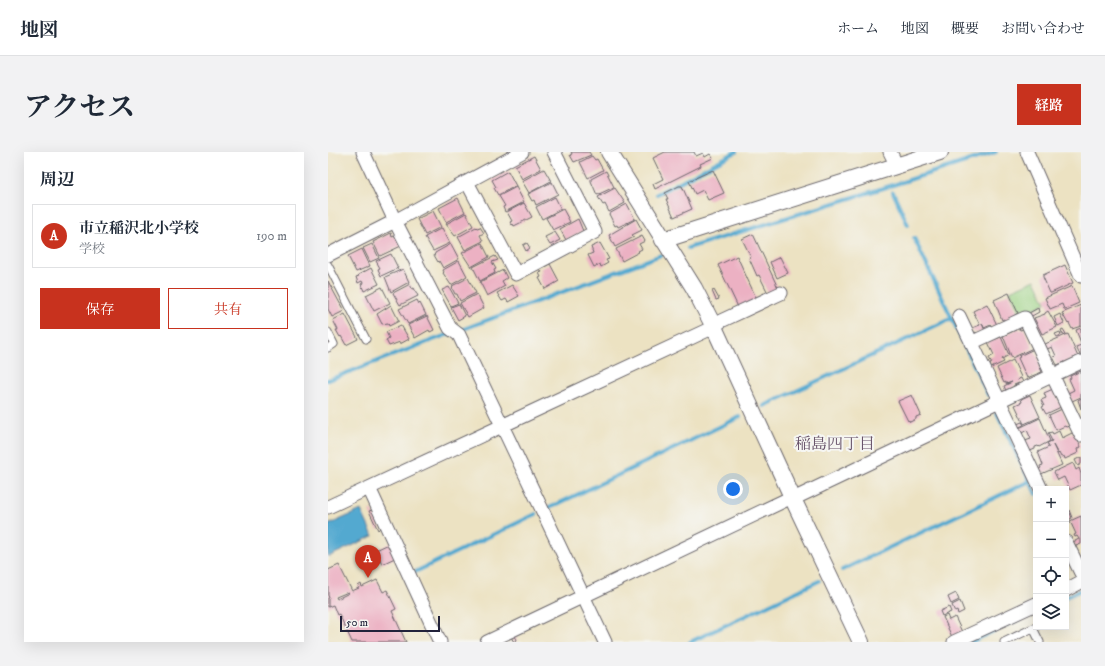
<!DOCTYPE html>
<html lang="ja">
<meta charset="utf-8">
<style>
:root{--surface:#fff;--page:#f2f2f3;--text:#1f2937;--muted:#747a83;--line:#e0e1e3;--accent:#c8321e}
body{margin:0;font-family:"IM FELL DW Pica","Noto Serif JP",serif;background:var(--page);color:var(--text)}
.controls{position:absolute;right:12px;bottom:12px;display:grid;overflow:hidden;border-radius:0px;box-shadow:0 4px 16px #0002}
.controls button{width:36px;height:36px;display:grid;place-items:center;padding:0;border:0;border-bottom:1px solid var(--line);background:var(--surface);color:var(--text);font:20px sans-serif}
.scale{position:absolute;left:12px;bottom:10px;width:100px;box-sizing:border-box;padding-left:4px;border:2px solid #22223b;border-top:0;font-size:11px;line-height:14px;white-space:nowrap;color:#22223b;-webkit-text-stroke:3px #f6f6f2;paint-order:stroke}
.you{position:absolute;left:405px;top:337px;width:14px;height:14px;margin:-10px;border:3px solid #fff;border-radius:50%;background:#1a73e8;box-shadow:0 0 0 6px #1a73e833}
.badge{display:grid;place-items:center;width:26px;height:26px;border-radius:50%;background:var(--accent);color:#fff;font-size:13px;font-weight:700}
.pin{position:absolute;translate:-50% -33px;filter:drop-shadow(0 1px 2px #0008)}
.pin::after{content:'';position:absolute;top:21px;width:14px;height:12px;background:inherit;clip-path:polygon(0 0,100% 0,50% 100%)}
.list{margin:0;padding:0;list-style:none}
h2{display:flex;justify-content:space-between;align-items:center;height:52px;margin:0;padding:0 16px;font-size:17px}
h2 small{font-size:13px;font-weight:400;color:var(--muted)}
.list li{display:grid;grid-template-columns:26px 1fr auto;gap:12px;align-items:center;box-sizing:border-box;height:64px;margin:0 8px 8px;padding:0 8px;border:1px solid var(--line);border-radius:0px}
.list b{display:block;font-size:15px;white-space:nowrap}
.list p{margin:0;font-size:13px;white-space:nowrap;color:var(--muted)}
.list em{font-size:13px;font-style:normal;color:var(--muted)}
.actions{display:flex;gap:8px;padding:12px 16px}
.actions a{flex:1;padding:9px 0;border:1px solid var(--accent);border-radius:0px;text-align:center;font-size:14px;color:var(--accent)}
.actions .main{background:var(--accent);color:#fff}
.icon{flex:none;width:22px;height:22px;fill:none;stroke:currentColor;stroke-width:2;stroke-linecap:round;stroke-linejoin:round}
.map{position:relative;flex:none;width:753px;height:490px;overflow:hidden;border-radius:0px}
header{display:flex;align-items:center;gap:24px;box-sizing:border-box;height:56px;padding:0 20px;background:var(--surface);border-bottom:1px solid var(--line)}
header strong{font-size:19px}
nav{display:flex;gap:22px;margin-inline-start:auto;font-size:14px}
.intro{display:flex;align-items:center;justify-content:space-between;box-sizing:border-box;height:96px;padding:0 24px}
h1{margin:0;font-size:28px}
.button{padding:10px 18px;border-radius:0px;background:var(--accent);color:#fff;font-size:14px;font-weight:700}
main{display:flex;gap:24px;padding:0 24px}
aside{flex:1;background:var(--surface);border-radius:0px;box-shadow:0 4px 16px #0002}
.map>svg:first-child{display:block}
</style>
<header>
<strong>地図</strong>
<nav><a>ホーム</a><a>地図</a><a>概要</a><a>お問い合わせ</a></nav>
</header>
<div class="intro"><h1>アクセス</h1><a class="button">経路</a></div>
<main>
<aside>
<h2>周辺<small></small></h2>
<ul class="list">
<li><span class="badge">A</span><div><b>市立稲沢北小学校</b><p>学校</p></div><em>190 m</em></li>
</ul>
<div class="actions"><a class="main">保存</a><a>共有</a></div>
</aside>
<div class="map">
<svg width="753" height="490" viewBox="0 0 753 490">
<rect width="100%" height="100%" fill="#f6f6f2"/>
<filter id="ink" filterUnits="userSpaceOnUse"><feTurbulence type="fractalNoise" baseFrequency=".025" numOctaves="2"/><feDisplacementMap in="SourceGraphic" scale="8" xChannelSelector="R" yChannelSelector="G"/><feConvolveMatrix kernelMatrix="1 2 1 2 8 2 1 2 1" color-interpolation-filters="sRGB"/></filter>
<filter id="wash" filterUnits="userSpaceOnUse"><feTurbulence type="fractalNoise" baseFrequency=".012" numOctaves="4" result="noise"/><feDisplacementMap in="SourceGraphic" scale="16" xChannelSelector="R" yChannelSelector="G"/><feGaussianBlur stdDeviation="0.9" result="paint"/><feColorMatrix in="noise" values="0 0 0 0 0 0 0 0 0 0 0 0 0 0 0 0 0 1.4 0 .05"/><feComposite in="paint" operator="in"/></filter>
<g filter="url(#wash)">
<rect width="100%" height="100%" fill="#ece2c2"/>
<path fill="#9bd182" stroke="#5e7a5e" d="M707,128L718,151L693,163L682,139Z"/>
<path fill="#53a9d0" stroke="#3a6686" d="M33,358L45,384L0,405V373Z"/>
<g fill="none" stroke-linecap="round" stroke-linejoin="round">
<path stroke="#53a9d0" stroke-width="4" d="M565,40L580,73
M329,42L408,0
M586,86L660,243
M360,96L562,34L668,0
M133,178L333,103
M0,228L121,182
M436,254L624,166
M668,259L708,342
M219,357L412,265
M514,418L702,329
M87,420L208,362
M738,445L753,438
M362,490L491,429
M643,490L708,459"/>
</g>
<g id="blocks">
<path fill="#ecb1c3" fill-rule="evenodd" d="M243,0H261L263,3L246,10L242,3L244,2Z
M337,0H366L368,4L375,1L377,5L382,2L385,6L372,12L373,14L327,37L325,32L335,27L325,6Z
M206,4L213,17L194,27L187,14Z
M264,4L267,8L269,7L275,18L260,26L252,10Z
M216,17L223,29L201,41L194,29Z
M385,18L396,41L380,48L375,38L367,42L361,29Z
M180,19L188,34L170,43L166,36L168,35L164,28Z
M278,19L286,35L269,43L263,29V27Z
M224,30L230,42L208,53L206,48L204,49L200,42Z
M351,34H354L364,57L346,65L338,47H340L337,41Z
M188,35L196,50L177,60L175,55L177,54L171,44Z
M287,36L297,51L281,60L277,52L275,53L270,45Z
M227,45L233,57L214,67L208,55Z
M130,46L137,60L118,70L111,56Z
M196,51L204,65L186,74L185,72L184,73L182,70L184,69L179,60Z
M299,52L307,67L290,75L289,73L287,74L281,62Z
M235,57L242,70L225,78L218,66Z
M105,59L113,75L97,83L89,67Z
M138,61L145,74L127,84L118,72Z
M250,67L255,79L238,88L232,77Z
M308,67L314,78L304,83L306,85L287,95L281,83Z
M148,75L149,76L152,75L156,81L152,83L155,89L137,98L130,85Z
M114,76L122,91L105,99L97,85Z
M227,80L232,88L222,93L217,85Z
M63,81L64,85L68,83L73,94L52,104L45,90Z
M425,82L451,138L441,143L431,123L429,124L421,106L423,105L414,87Z
M314,84L317,89L311,92L314,97L310,99L311,100L294,109L288,97Z
M154,91L161,105L143,115L134,101Z
M199,91L202,96L198,99L195,93Z
M272,91L281,107L278,108L280,111L273,115L272,112L266,115L260,103L265,101L263,95Z
M44,92L51,106L42,110L35,96Z
M123,92L131,107L115,116L111,109L110,110L106,103L107,102V101Z
M34,97L42,114L28,120L20,104Z
M63,102L70,116L53,124L50,117L52,116L48,109Z
M167,104L170,108L164,110L168,117L166,118L167,121L152,129L145,115Z
M409,104L429,148L410,155L390,113Z
M452,105L460,121L449,126L442,110Z
M131,109L139,124L123,133L115,121L116,120L115,118Z
M222,112L231,129L217,137L211,126L213,125L211,121L214,120L212,117Z
M737,113L745,131L723,141H722L715,125V123Z
M43,116L51,132L36,139L33,132L35,131L34,129L30,131L28,125L31,124L30,123Z
M75,117L81,130L63,140L57,125Z
M175,118L179,126L174,129L177,134L159,144L152,130Z
M140,126L148,141L132,149L129,142H127L124,136L125,135L124,134Z
M0,129L16,159L4,165L0,157Z
M82,132L84,137L86,136L90,144L72,153L65,141Z
M184,133L191,144L180,150L178,147L174,149L169,141Z
M744,134L751,151L737,157H736L734,152L722,157L717,146Z
M54,135L62,151L46,159L38,143Z
M121,135L130,151L123,154L114,138Z
M386,138L391,147L388,148L384,139Z
M681,141L690,161L677,169L676,167L674,168L666,148Z
M149,142L156,156L140,165L132,151Z
M89,148L91,152L92,151L98,163L80,172L71,157Z
M131,152L137,164L130,168L123,155Z
M659,152L669,173L664,176L663,173L656,176L654,171L657,179L651,181L645,180L644,176L652,173L645,159Z
M63,153L71,169L61,174L60,171L54,172L49,162Z
M753,153V174L744,177L741,171L740,172L734,161Z
M710,156L711,160L702,165L701,161Z
M720,159L729,175L714,182L706,166L717,162V161Z
M17,162L30,187L18,193L13,184L12,185L8,178H10L5,168Z
M732,162L736,171L730,174L726,165Z
M99,164L106,178L102,180L101,178L87,186L80,173Z
M73,173L81,187L72,192V190L61,194L58,188L61,186L58,180Z
M691,176L692,178L696,177L705,196L684,206L675,184Z
M753,176V191L748,178Z
M735,177L738,182L735,183L733,178Z
M732,180L733,183L729,185L727,182Z
M740,182L750,205L729,213L725,205L728,204L724,195L719,197L717,192Z
M673,185L681,203L674,207L676,210L663,216L662,212L664,211L661,206L666,203L660,190Z
M753,193V205L748,195Z
M706,197L713,212L711,213L714,220L699,226L690,206L692,205L691,204Z
M685,208L693,225L689,228L693,226L695,230L691,232V231L686,233V235L678,239L676,234L684,230L678,232V230L676,231L669,216Z
M753,219V245L744,249L740,241L746,238L741,227L743,226L742,224Z
M725,237L733,255L718,262L714,255L716,254L713,248L718,246L716,241Z
M584,243L593,263L588,265V267L582,270L581,268L580,269L570,249Z
M702,243L712,265L696,272L687,253L694,250L693,247Z
M753,246V257L750,248Z
M734,257L741,274L738,275L737,274L728,278L721,263Z
M712,266L722,289L711,295L710,294L707,295V297L702,299L697,289L703,287L699,278L694,281L691,276Z
M694,270L696,273L691,275L689,272Z
M731,279L734,286L746,280L753,295L749,297L750,301L737,307L736,304L733,305L731,301L730,302L725,293L734,313L713,322L711,317L713,316L712,314L715,313L710,300L721,295L719,291L724,289L720,281L724,280L725,282Z
M753,305V312L750,314L747,308Z
M745,311L748,318L751,316L753,322V333L742,338L736,325L730,328L726,320Z
M44,358L52,376L50,378L41,359Z
M741,358L744,366L738,369V359Z
M753,364V392L748,394L745,390L751,387L749,384L747,385L746,383L748,382L742,369Z
M63,391L69,405L54,412L48,398Z
M11,413L24,439L31,436L30,434L33,432L34,435L49,428L55,440L59,438L68,457L64,459L78,490H24L11,462L9,463L5,453L0,455V446H1L0,443V418ZM20,440L21,441L9,447L8,445Z
M628,441L631,448L623,452L620,445Z
M632,449L636,459L630,462L629,459L627,460L624,453Z
M621,455L623,460L614,464L612,459Z
M619,463L621,468L627,465L634,480L624,485L615,465Z
M187,484L189,488L186,490L183,485Z"/>
</g>
</g>
<g filter="url(#ink)">
<use href="#blocks" fill-opacity="0" stroke="#69656a" stroke-width="1"/>
<g fill="none" stroke-linecap="round" stroke-linejoin="round">
<defs>
<path id="service" d="M0,113L38,187
M0,180L6,192L0,196
M676,490L705,476L712,490"/>
<path id="minor" d="M35,0L67,69L122,176L131,183L277,490
M562,0L569,14
M699,0L753,124
M139,30L188,122L267,80L226,0
M0,103L67,69L194,0
M631,164L713,337
M643,191L697,166L753,283
M41,336L112,490
M465,347L753,210
M0,355L386,175L393,169L453,141
M738,390L753,421
M738,438L753,430
M159,490L464,345
M626,490L708,452"/>
<path id="tertiary" d="M281,0L366,136L386,175L465,347L533,490
M335,88L612,0"/>
</defs>
<use href="#service" stroke="#69656a" stroke-width="9"/>
<use href="#minor" stroke="#69656a" stroke-width="15"/>
<use href="#tertiary" stroke="#69656a" stroke-width="18"/>
<use href="#service" stroke="#fff" stroke-width="7"/>
<use href="#minor" stroke="#fff" stroke-width="13"/>
<use href="#tertiary" stroke="#fff" stroke-width="16"/>
</g>
</g>
<g text-anchor="middle" stroke-width="4" stroke-linejoin="round" paint-order="stroke">
<g font-size="16" fill="#69546b" stroke="#f6f6f2">
<text x="507" y="297">稲島四丁目</text>
</g>
</g>
</svg>
<div class="controls">
<button>+</button>
<button>−</button>
<button><svg class="icon" aria-label="locate" viewBox="0 0 24 24"><circle cx="12" cy="12" r="6"/><path d="M12 2v4M12 18v4M2 12h4M18 12h4"/></svg></button>
<button><svg class="icon" aria-label="layers" viewBox="0 0 24 24"><path d="M12 4l9 5-9 5-9-5zM3 14l9 5 9-5"/></svg></button>
</div>
<div class="scale">50 m</div>
<div class="you"></div>
<div class="pin badge" style="left:40px;top:426px">A</div>
</div>
</main>
